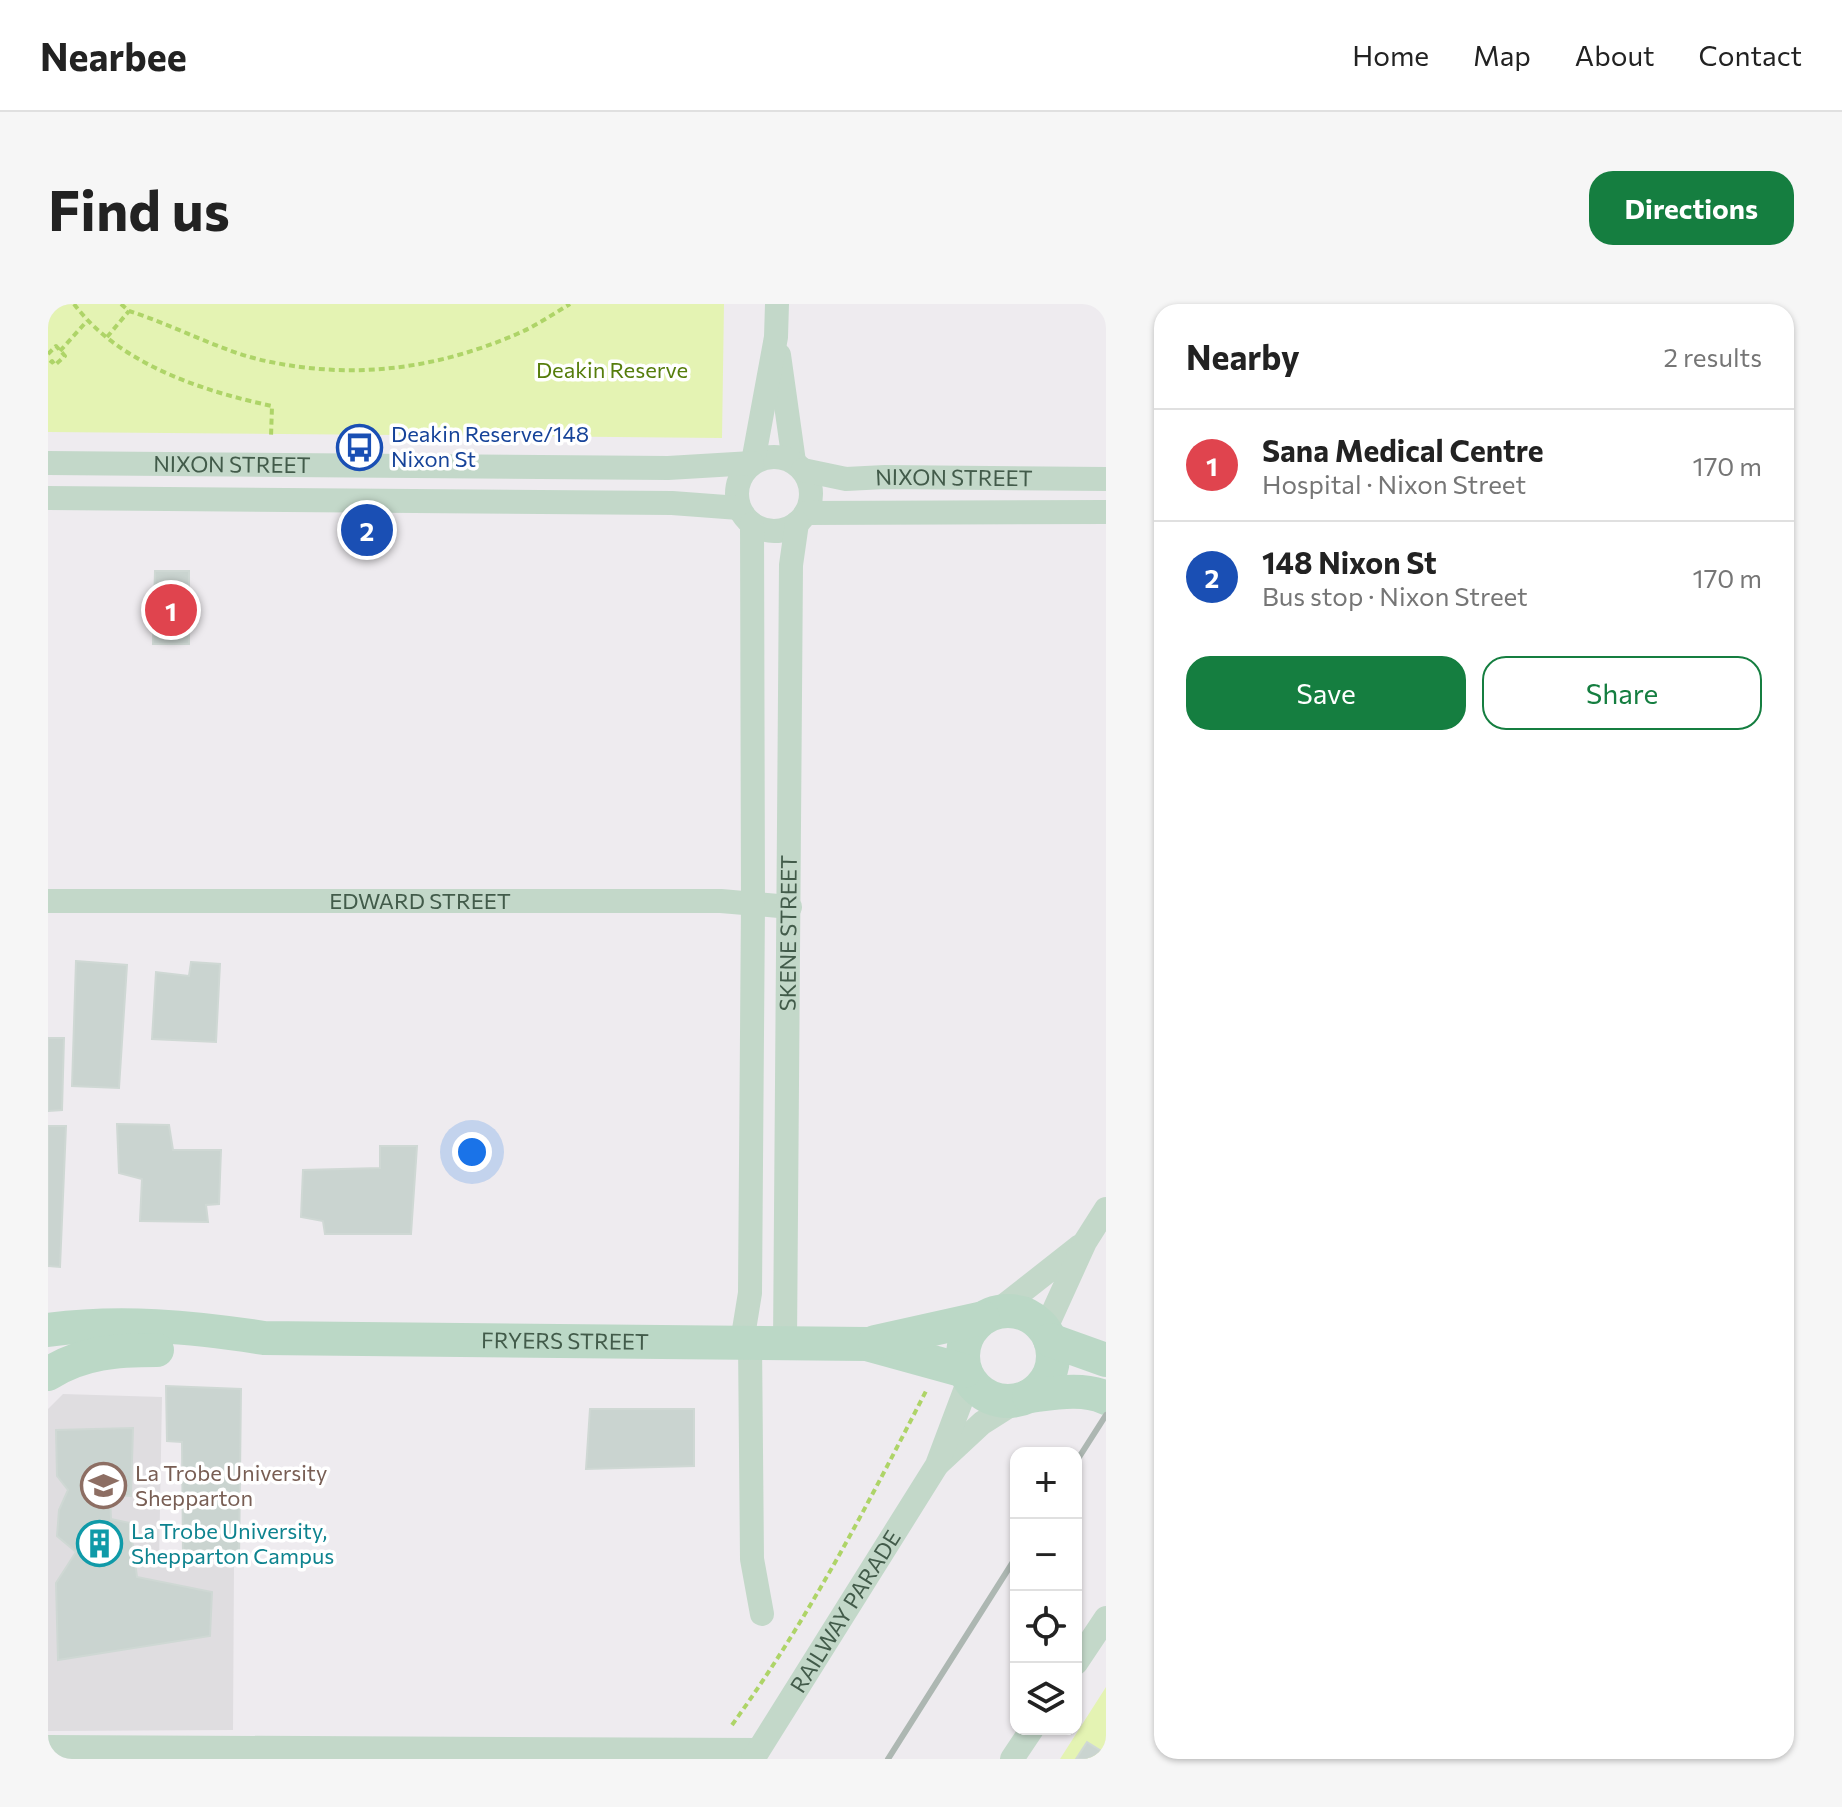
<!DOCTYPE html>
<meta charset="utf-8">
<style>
:root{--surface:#fff;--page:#f6f6f6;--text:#222;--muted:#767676;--line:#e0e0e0;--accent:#157e40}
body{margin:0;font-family:Commissioner,sans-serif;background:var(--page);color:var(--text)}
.controls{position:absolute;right:24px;bottom:24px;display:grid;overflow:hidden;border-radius:16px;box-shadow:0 2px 6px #0004}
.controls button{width:72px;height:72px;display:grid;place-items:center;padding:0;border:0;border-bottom:2px solid var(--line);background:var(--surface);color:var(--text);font:40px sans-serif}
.you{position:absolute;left:424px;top:848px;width:28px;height:28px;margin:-20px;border:6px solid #fff;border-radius:50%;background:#1a73e8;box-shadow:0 0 0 12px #1a73e833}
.badge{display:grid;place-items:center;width:52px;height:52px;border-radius:50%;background:var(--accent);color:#fff;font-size:26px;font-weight:700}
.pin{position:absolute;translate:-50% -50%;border:4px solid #fff;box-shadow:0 2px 8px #0006}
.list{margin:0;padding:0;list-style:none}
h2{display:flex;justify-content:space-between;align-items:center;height:104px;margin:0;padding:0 32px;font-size:34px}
h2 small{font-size:26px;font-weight:400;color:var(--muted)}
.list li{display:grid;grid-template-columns:52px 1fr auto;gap:24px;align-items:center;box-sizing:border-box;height:112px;padding:0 32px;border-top:2px solid var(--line)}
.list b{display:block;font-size:30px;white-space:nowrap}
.list p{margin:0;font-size:26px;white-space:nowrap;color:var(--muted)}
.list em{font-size:26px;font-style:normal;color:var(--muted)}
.actions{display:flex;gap:16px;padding:24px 32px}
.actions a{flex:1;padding:18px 0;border:2px solid var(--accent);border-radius:24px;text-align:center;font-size:28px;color:var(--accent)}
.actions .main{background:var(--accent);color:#fff}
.icon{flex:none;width:44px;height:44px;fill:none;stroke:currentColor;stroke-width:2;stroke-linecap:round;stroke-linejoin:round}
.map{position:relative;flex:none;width:1058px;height:1455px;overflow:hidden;border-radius:24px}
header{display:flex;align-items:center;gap:48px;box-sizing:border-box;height:112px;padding:0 40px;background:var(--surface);border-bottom:2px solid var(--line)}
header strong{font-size:38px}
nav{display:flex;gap:44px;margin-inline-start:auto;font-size:28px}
.intro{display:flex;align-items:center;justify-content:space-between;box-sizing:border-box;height:192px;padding:0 48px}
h1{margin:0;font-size:56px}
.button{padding:20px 36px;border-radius:24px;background:var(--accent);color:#fff;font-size:28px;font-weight:700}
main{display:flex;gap:48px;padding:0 48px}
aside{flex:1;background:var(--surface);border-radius:24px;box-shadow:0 2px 6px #0004}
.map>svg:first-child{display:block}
</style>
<header>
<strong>Nearbee</strong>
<nav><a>Home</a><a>Map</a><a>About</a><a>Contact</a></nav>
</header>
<div class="intro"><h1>Find us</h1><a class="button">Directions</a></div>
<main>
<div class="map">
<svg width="1058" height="1455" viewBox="0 0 1058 1455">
<rect width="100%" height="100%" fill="#eeebef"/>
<path fill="#dfdde0" d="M15,1090L114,1093L111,1259L186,1261L185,1426L0,1427V1105Z"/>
<path fill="#e4f3b3" d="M0,0H676L674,134L0,128Z
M1058,1383V1455H1012Z"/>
<path fill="#cad4d0" stroke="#cfd8d4" stroke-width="2" d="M107,267H141V340H105Z
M28,657L79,661L71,784L24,782Z
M143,658L172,660L168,738L104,735L108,668L141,672Z
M0,734H16L14,806L0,807Z
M69,820L121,821L125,846H173L171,900L158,901L160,918L92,917L94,875L71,869Z
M0,822H18L12,963L0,962Z
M332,842H369L363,930H277L275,917L253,913L255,866L332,864Z
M118,1082L193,1085L191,1257L135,1252L134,1138L119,1137Z
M542,1105H646V1162L538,1165Z
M85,1124L83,1192L62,1191L63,1215L82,1219L89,1273L164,1288L162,1332L10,1356L8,1279L28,1248L9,1232L11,1206L20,1186L9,1172L8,1126Z
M1039,1438L1058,1450V1455H1028Z"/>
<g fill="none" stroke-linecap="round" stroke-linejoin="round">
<path stroke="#aed468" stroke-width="4" stroke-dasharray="6 4" stroke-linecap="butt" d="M26,0C71,60 154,87 224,102L223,133
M73,0L81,7C126,21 174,48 218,57C306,76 388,65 469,30C488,22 505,10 522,0
M59,33L81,7
M12,47L39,17
M0,50L8,42L17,52L7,61L4,57L0,62
M684,1421C760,1316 819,1202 878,1087"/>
<g stroke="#c3d8c9" stroke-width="24">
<path d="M731,51L746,158"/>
<circle cx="726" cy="190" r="37"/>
<path d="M705,158L728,33L729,0"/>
<path id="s1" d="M0,159L620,164L704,159"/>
<path id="s2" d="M755,166L798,175L837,173L1058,175"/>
<path d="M0,194L624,199L691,204"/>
<path d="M758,209L1058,208"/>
<path id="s3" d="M0,597H673L742,603"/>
<path d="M948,1008L1032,942"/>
<path d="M997,1026L1037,938L1058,905"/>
<path d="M694,1038L702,989L705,600L704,220"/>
<path d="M702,1038L704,1255L714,1310"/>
<path id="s4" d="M737,1039L743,261L749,219"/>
<path d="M891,1159L934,1119L972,1095"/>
<path d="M1028,1359L1058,1314"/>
<path d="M0,1443L710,1446"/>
<path id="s5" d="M705,1455L889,1161L921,1076"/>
<path d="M964,1455L984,1425"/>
</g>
<g stroke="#bbd8c6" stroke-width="34">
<circle cx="960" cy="1052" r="45"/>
<path id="s6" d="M0,1026C72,1016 145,1023 216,1034L819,1040L917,1067"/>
<path d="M1002,1036L1058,1056"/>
<path d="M827,1038L935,1014"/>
<path d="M0,1070C34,1048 70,1046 109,1046"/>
<path d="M981,1092C1005,1089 1036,1083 1058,1094"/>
</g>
<path stroke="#adb7b2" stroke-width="6" d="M1028,1158L1058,1111
M840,1455L968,1253"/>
</g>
<defs>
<symbol id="bus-ring" viewBox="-11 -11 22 22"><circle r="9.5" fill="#fff" stroke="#1a4fb4" stroke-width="1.5"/><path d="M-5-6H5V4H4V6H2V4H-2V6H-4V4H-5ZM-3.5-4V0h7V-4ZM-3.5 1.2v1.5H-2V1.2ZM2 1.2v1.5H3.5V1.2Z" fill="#1a4fb4"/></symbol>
<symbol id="university-ring" viewBox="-11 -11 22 22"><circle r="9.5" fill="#fff" stroke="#8d6e63" stroke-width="1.5"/><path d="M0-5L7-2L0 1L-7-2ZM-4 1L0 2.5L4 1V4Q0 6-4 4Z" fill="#8d6e63"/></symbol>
<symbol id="building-ring" viewBox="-11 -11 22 22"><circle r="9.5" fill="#fff" stroke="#0f9aa8" stroke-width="1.5"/><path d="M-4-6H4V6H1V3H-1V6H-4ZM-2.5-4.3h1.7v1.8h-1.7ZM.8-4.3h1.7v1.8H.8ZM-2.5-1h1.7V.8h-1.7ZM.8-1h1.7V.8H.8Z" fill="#0f9aa8"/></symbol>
</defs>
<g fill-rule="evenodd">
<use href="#bus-ring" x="286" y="118" width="51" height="51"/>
<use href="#university-ring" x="30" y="1156" width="51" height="51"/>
<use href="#building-ring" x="26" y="1214" width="51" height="51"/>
</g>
<g text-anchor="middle" stroke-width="7" stroke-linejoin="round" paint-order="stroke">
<g font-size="22" fill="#567d0c" stroke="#fff">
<text x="564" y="74">Deakin Reserve</text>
</g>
<g font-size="22" fill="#164399" stroke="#fff" text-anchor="start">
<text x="343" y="138">Deakin Reserve/148<tspan x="343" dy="25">Nixon St</tspan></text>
</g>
<g font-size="22" fill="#425b4a" stroke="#fff">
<text dy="8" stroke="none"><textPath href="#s1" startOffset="184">NIXON STREET</textPath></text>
<text dy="8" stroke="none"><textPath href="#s2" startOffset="152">NIXON STREET</textPath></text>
<text dy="8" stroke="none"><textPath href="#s3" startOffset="372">EDWARD STREET</textPath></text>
<text dy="8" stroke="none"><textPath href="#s4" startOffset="410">SKENE STREET</textPath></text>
<text dy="8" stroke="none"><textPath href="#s6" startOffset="518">FRYERS STREET</textPath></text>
<text dy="8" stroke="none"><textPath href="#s5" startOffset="174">RAILWAY PARADE</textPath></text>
</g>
<g font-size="22" fill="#785e54" stroke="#fff" text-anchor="start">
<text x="87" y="1177">La Trobe University<tspan x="87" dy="25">Shepparton</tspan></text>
</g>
<g font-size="22" fill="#0d838f" stroke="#fff" text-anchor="start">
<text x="83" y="1235">La Trobe University,<tspan x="83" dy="25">Shepparton Campus</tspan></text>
</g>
</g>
</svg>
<div class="controls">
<button>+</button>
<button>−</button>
<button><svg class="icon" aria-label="locate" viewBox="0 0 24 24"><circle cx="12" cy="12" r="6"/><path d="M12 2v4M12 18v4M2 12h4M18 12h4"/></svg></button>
<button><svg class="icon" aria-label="layers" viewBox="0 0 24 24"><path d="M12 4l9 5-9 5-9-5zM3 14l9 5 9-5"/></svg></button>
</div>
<div class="you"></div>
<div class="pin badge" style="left:123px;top:306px;background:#e0444e">1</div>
<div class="pin badge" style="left:319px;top:226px;background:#1a4fb4">2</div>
</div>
<aside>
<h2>Nearby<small>2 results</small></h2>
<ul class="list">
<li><span class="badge" style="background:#e0444e">1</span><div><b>Sana Medical Centre</b><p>Hospital · Nixon Street</p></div><em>170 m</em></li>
<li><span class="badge" style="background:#1a4fb4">2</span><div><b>148 Nixon St</b><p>Bus stop · Nixon Street</p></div><em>170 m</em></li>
</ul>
<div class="actions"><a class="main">Save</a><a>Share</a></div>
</aside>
</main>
